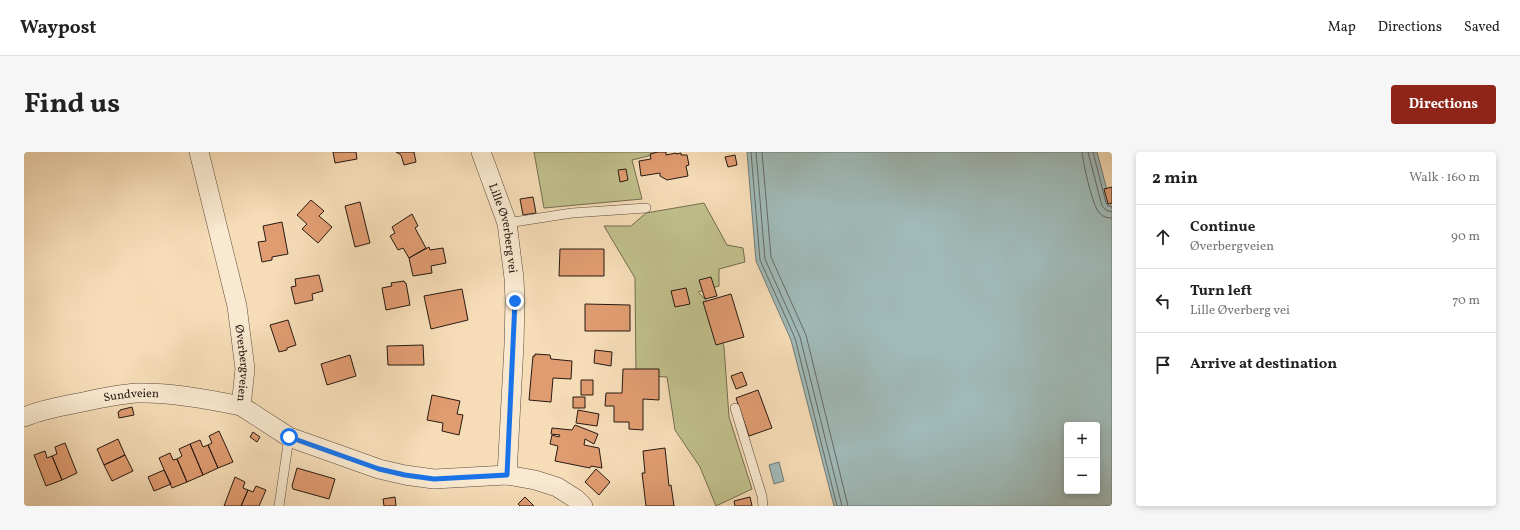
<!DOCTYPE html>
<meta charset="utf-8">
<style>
:root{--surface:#fff;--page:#f6f6f6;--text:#222;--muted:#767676;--line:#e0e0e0;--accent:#8f2418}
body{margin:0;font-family:Vollkorn,serif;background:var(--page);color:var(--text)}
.controls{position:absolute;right:12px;bottom:12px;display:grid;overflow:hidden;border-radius:4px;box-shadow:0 2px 6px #0003}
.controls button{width:36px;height:36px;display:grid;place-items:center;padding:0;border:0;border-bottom:1px solid var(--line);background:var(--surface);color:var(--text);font:20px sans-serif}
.stop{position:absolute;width:12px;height:12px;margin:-9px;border:3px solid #1a73e8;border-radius:50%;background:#fff}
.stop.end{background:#1a73e8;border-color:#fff;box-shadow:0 1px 4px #0008}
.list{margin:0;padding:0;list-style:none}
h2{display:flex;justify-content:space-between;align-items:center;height:52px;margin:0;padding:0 16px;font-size:17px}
h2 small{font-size:13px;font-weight:400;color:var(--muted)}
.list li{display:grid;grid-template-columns:26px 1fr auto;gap:12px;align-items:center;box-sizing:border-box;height:64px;padding:0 16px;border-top:1px solid var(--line)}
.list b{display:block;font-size:15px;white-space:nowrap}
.list p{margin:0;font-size:13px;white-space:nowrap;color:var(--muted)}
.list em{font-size:13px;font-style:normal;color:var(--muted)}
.icon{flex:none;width:22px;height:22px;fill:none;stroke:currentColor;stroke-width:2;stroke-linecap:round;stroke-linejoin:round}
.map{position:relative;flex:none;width:1088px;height:354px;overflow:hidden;border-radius:4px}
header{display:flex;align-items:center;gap:24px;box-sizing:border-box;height:56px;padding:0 20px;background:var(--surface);border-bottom:1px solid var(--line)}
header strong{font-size:19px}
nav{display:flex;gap:22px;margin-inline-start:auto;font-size:14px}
.intro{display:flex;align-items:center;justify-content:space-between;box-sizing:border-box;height:96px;padding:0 24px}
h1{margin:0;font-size:28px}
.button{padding:10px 18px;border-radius:4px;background:var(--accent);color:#fff;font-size:14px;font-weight:700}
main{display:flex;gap:24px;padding:0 24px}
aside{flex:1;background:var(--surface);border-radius:4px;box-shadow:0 2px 6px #0003}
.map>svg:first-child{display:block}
</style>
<header>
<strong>Waypost</strong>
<nav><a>Map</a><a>Directions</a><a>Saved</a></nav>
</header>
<div class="intro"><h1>Find us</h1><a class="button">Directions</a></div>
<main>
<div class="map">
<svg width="1088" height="354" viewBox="0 0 1088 354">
<rect width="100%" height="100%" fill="#f6ddb7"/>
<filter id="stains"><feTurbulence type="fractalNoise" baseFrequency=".005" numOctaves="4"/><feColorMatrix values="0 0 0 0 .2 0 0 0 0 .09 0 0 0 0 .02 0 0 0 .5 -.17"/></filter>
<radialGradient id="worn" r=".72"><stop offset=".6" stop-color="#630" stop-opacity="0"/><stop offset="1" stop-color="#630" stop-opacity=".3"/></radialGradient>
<path fill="#c0c08c" stroke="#746c50" d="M510,0H641L608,8L618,47L520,56Z
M680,51L703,93L719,96L721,110L695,117V134L674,140L688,154L700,195L705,265L728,337L692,354L676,315L651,278L643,225L612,223L611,126L580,74H607L622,61Z"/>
<path fill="#a0bab8" stroke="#707a76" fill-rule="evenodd" d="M723,0H1073L1088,57V354H810L767,188L732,109ZM1043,273H1073V339H1043Z
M755,310L760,329L750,332L745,313Z"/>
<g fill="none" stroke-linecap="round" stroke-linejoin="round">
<path stroke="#646a66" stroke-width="1" d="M727,0L736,108L771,186L813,354
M732,0L741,107L776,185L818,354
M738,0L747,105L782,183L824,354
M1058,0C1059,11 1068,51 1074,59C1077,64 1082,66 1088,66
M1064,0L1078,54L1082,58L1088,60
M1069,0L1082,51L1084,54L1088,55"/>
</g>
<path fill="#e09c71" stroke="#271913" d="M309,0H332L333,7L311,11Z
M372,0H390L392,10L380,13L377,3Z
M634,0H642V3L652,1V2L657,1V3H663L665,13L662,14L664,24L643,28L636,24V21L617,24L615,9L627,7L626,2Z
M711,3L713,13L704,15L701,5Z
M602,17L604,28L596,30L594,18Z
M1088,35V51L1084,52L1080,37Z
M509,45L512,61L499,63L496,47Z
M287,48L300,59L295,64L308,75L294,91L278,77L283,72L273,63Z
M336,50L346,91L331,95L321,54Z
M388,62L394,74L391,76L402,96L385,106L379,96L374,98L366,84L371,81L368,75Z
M258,70L264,102L248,105V108L238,110L234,90L242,89L239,74Z
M405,95L406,98L419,96L422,111L407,114L408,121L389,124L385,106Z
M536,97H580V124H535Z
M295,123L299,139L288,142L289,148L271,152L267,135L272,134L271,127Z
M687,125L693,144L681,147L675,128Z
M380,129L381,131H382L386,153L362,158L358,136L368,134L367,131Z
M662,136L666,152L651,155L647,139Z
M438,137L444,168L407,177L400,144Z
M707,142L720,185L692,193L679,150Z
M561,152L606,153V179H561Z
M264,168L272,193L263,196V198L255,200L246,173Z
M399,193L400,213H364L363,194Z
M571,198L588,200L587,214L570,211Z
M511,202L526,203L527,207L548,209L547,227L529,226L527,250L505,248L509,204H511Z
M326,203L332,224L303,233L297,212Z
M599,217H635V248L619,247V278L605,277V270H590V254H581L582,241H598Z
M718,220L723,233L712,237L707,224Z
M557,228H569V243H557Z
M734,238L748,276L725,284L712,246Z
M408,243L436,249L433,262L439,263L435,283L418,279L419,271L403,268Z
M549,245H561V256H549Z
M108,255L110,263L95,266L94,260L96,259V258Z
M554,258L575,262L573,274L552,271Z
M551,273L574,282L570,292L561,287L560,293L575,296L578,316L567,314L566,316L531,309L534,294L526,292L528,283L535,285L536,283L527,282L528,276L548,278Z
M195,279L209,310L194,316L184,293L188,291L185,284Z
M229,280L236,285L233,290L226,285Z
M94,287L101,303L80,313L73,297Z
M176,288L179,295L184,293L194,316L179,323L166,292Z
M41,291L53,321L38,328L28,304L33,302L31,295Z
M166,292L179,323L163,330L153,307L158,304L155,297Z
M641,296L645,334L647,333L650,354H622L618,321H621L619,299Z
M21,299L23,306L28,304L38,328L22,334L10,303Z
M146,301L149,308L153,307L163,330L148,336L135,306Z
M101,303L109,319L88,329L80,313Z
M273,316L311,327L305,347L269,337L268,334Z
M572,317L586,330L575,343L561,330Z
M140,318L147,332L130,339L124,325Z
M211,325L221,330L219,336L224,338L217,354H200Z
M232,334L242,338L235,354H217L224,338L229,340Z
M371,345L372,354H360L359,347Z
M501,345L510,354H496L494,352Z
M726,345L728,354H711L710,349Z"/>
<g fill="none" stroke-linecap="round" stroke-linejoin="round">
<defs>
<path id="service" d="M483,71L548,61L622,56
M711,256L738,344L739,354
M255,354L265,285"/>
<g id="minor">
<path id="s1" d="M175,0L213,154L221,217L217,254L265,285L355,317L381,323L410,327L483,323L511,328L533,335L552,347L559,354"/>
<path id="s2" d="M457,0L483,71L490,126L491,149L490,193L483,323"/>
<path id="s3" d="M0,265C19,257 39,254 59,250C77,246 95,242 114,241C147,240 184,247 217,254"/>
</g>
</defs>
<use href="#service" stroke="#5b4a3c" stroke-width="10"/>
<use href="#minor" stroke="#5b4a3c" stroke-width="20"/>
<use href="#service" stroke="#f9e9d0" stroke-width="9"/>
<use href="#minor" stroke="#f9e9d0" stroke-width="19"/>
</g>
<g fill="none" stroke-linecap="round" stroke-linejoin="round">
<path stroke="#1a73e8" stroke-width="5" d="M265,285L355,317L381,323L410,327L483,323L491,149"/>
</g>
<g text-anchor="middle" stroke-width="3" stroke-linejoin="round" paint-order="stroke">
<g font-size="12" fill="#271913" stroke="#f9e9d0">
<text dy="4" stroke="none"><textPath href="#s2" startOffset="80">Lille Øverberg vei</textPath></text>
<text dy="4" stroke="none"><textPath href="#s1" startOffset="216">Øverbergveien</textPath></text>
<text dy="4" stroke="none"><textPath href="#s3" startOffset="110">Sundveien</textPath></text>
</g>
</g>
<rect width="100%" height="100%" filter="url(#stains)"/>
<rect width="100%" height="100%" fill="url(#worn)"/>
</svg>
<div class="controls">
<button>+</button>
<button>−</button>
</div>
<div class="stop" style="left:265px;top:285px"></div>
<div class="stop end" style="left:491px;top:149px"></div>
</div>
<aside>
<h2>2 min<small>Walk · 160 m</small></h2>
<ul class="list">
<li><svg class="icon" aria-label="ahead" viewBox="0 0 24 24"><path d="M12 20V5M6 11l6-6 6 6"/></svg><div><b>Continue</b><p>Øverbergveien</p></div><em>90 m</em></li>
<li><svg class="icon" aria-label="left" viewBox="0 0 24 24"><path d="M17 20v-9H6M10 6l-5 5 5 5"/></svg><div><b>Turn left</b><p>Lille Øverberg vei</p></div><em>70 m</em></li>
<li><svg class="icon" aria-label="arrive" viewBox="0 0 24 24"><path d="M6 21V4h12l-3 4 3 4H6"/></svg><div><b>Arrive at destination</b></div></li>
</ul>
</aside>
</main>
